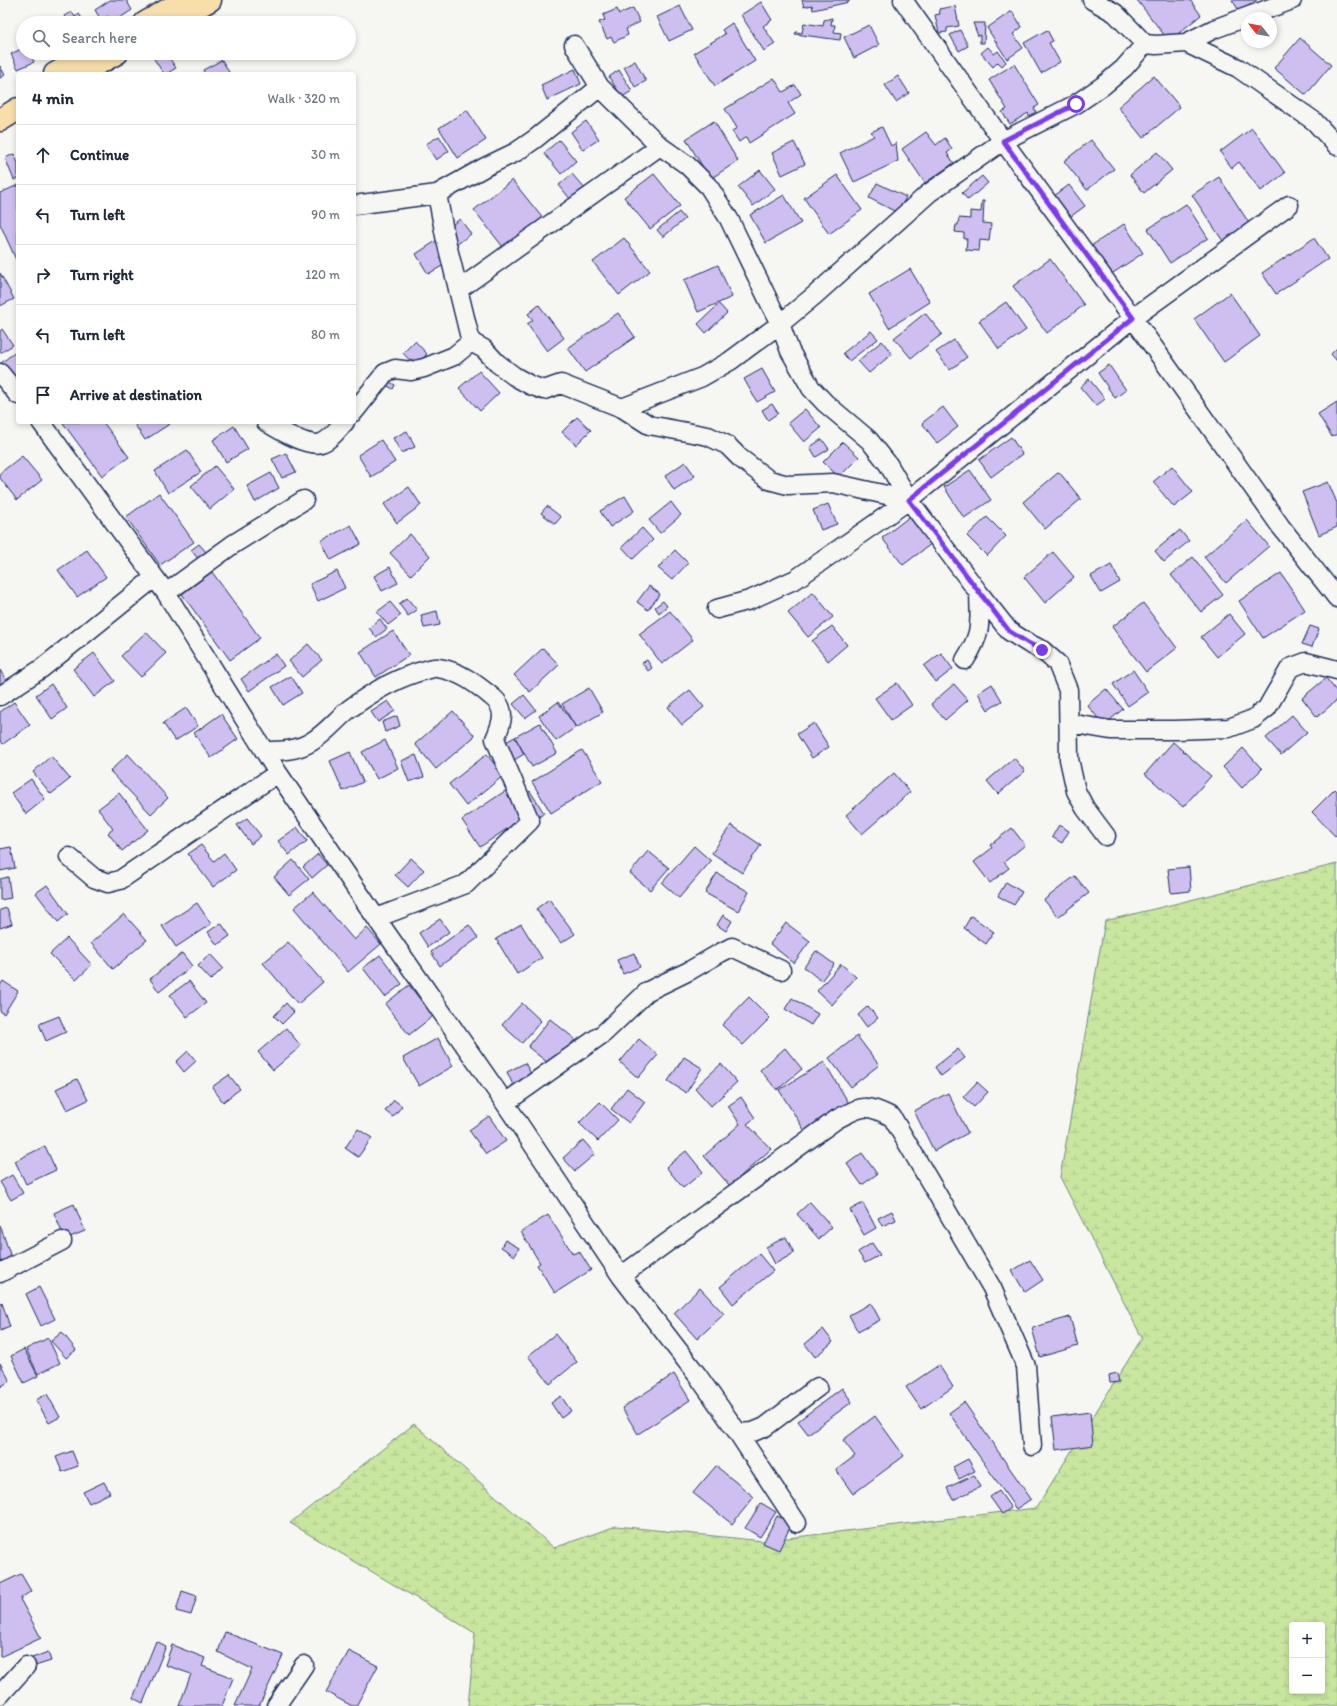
<!DOCTYPE html>
<meta charset="utf-8">
<style>
:root{--surface:#fff;--page:#f2f2f3;--text:#1f2937;--muted:#747a83;--line:#e0e1e3}
body{margin:0;font-family:Itim,sans-serif;background:var(--page);color:var(--text)}
.controls{position:absolute;right:12px;bottom:12px;display:grid;overflow:hidden;border-radius:4px;box-shadow:0 2px 6px #0003}
.controls button{width:36px;height:36px;display:grid;place-items:center;padding:0;border:0;border-bottom:1px solid var(--line);background:var(--surface);color:var(--text);font:20px sans-serif}
.compass{position:absolute;left:1241px;top:12px;width:36px;height:36px;border-radius:50%;background:var(--surface);box-shadow:0 2px 6px #0003;rotate:301deg}
.stop{position:absolute;width:12px;height:12px;margin:-9px;border:3px solid #7c3aed;border-radius:50%;background:#fff}
.stop.end{background:#7c3aed;border-color:#fff;box-shadow:0 1px 4px #0008}
.list{margin:0;padding:0;list-style:none}
h2{display:flex;justify-content:space-between;align-items:center;height:52px;margin:0;padding:0 16px;font-size:17px}
h2 small{font-size:13px;font-weight:400;color:var(--muted)}
.list li{display:grid;grid-template-columns:26px 1fr auto;gap:12px;align-items:center;box-sizing:border-box;height:60px;padding:0 16px;border-top:1px solid var(--line)}
.list b{display:block;font-size:15px;white-space:nowrap}
.list em{font-size:13px;font-style:normal;color:var(--muted)}
.icon{flex:none;width:22px;height:22px;fill:none;stroke:currentColor;stroke-width:2;stroke-linecap:round;stroke-linejoin:round}
.map{position:relative;flex:none;width:1337px;height:1706px;overflow:hidden}
.search{position:absolute;background:var(--surface);box-shadow:0 2px 6px #0003;left:16px;top:16px;width:340px;height:44px;display:flex;align-items:center;gap:10px;box-sizing:border-box;padding:0 14px;border-radius:22px;color:var(--muted);font-size:15px}
.panel{position:absolute;background:var(--surface);box-shadow:0 2px 6px #0003;left:16px;top:72px;width:340px;height:352px;border-radius:4px}
.map>svg:first-child{display:block}
</style>
<div class="map">
<svg width="1337" height="1706" viewBox="0 0 1337 1706">
<defs>
<pattern id="wetland-marsh" width="20" height="14" patternUnits="userSpaceOnUse"><rect width="20" height="14" fill="#c8e69e"/><path d="M1 5h8M5 5V1M11 12h8M15 12V8" fill="none" stroke="#abc68a"/></pattern>
</defs>
<rect width="100%" height="100%" fill="#f6f6f2"/>
<filter id="ink" filterUnits="userSpaceOnUse"><feTurbulence type="fractalNoise" baseFrequency=".025" numOctaves="2"/><feDisplacementMap in="SourceGraphic" scale="8" xChannelSelector="R" yChannelSelector="G"/><feConvolveMatrix kernelMatrix="1 2 1 2 8 2 1 2 1" color-interpolation-filters="sRGB"/></filter>
<g filter="url(#ink)">
<path fill="url(#wetland-marsh)" stroke="#728a7e" fill-rule="evenodd" d="M1337,864V1706H468L475,1633L290,1523L414,1424L554,1548L616,1526L763,1541L1036,1508L1142,1338L1060,1177L1105,921ZM1292,1625H1322V1691H1292Z"/>
<path fill="#cfbff0" stroke="#1b2f5e" d="M110,0H126L132,10L112,23L108,16L101,20L95,10Z
M802,0H849V2L813,10L812,5L804,7Z
M1137,0H1190L1201,15L1169,41Z
M1232,0H1257L1240,12Z
M761,2L772,20L763,26L775,44L764,51L741,15Z
M680,6L692,30L669,41L657,17Z
M955,6L959,26L947,28V32L939,33L935,15L940,14L939,9Z
M633,8L640,22L626,29L628,35L614,42L611,37L607,39L599,22L605,20L603,15L617,9L619,14Z
M1012,11L1022,27L1013,34L1023,48L1007,59L987,28Z
M72,12L75,17L79,14L85,23H64L67,21L64,16Z
M832,18L831,25H835L834,32L841,33L840,40L795,34L796,32L802,33L804,23L823,26L824,20Z
M732,23L755,61L715,86L694,53L725,34L722,30Z
M973,23H985L984,43H980V35L978,36Z
M869,25L879,45L854,58L844,37Z
M960,30L968,46L959,51L950,35Z
M1047,30L1053,41L1049,43L1060,62L1041,73L1024,43Z
M1300,38L1331,65L1306,95L1274,68Z
M988,47L994,54L998,51L1006,62L1002,66L998,62L993,67L981,53Z
M23,48V53H30L34,62L18,69L11,54Z
M162,53H166L176,68L166,74H164L154,59Z
M222,60L230,74H205L203,70Z
M635,61L646,81L635,87L624,67Z
M1014,64L1039,105L1034,108L1036,112L1029,116L1028,113L1010,124L1002,112L1007,109L989,80Z
M0,66L5,75L0,78Z
M575,69L581,84L547,100L541,85Z
M619,70L632,91L622,97L609,77Z
M898,76L909,93L896,102L885,85Z
M1154,76L1180,107L1143,138L1118,107Z
M774,78L783,92L795,85L801,94L788,103L795,114L749,143L746,137L739,142L732,131L737,128L725,109Z
M467,110L486,140L458,158L439,128Z
M586,121L599,139L583,150L571,132Z
M714,121L738,161L710,179L686,139Z
M882,127L891,146L896,143L898,161L854,182L840,153L874,136L871,132Z
M1252,128L1285,173L1261,191L1239,162L1232,168L1220,152Z
M926,132L936,145L945,138L952,149L947,153L954,163L925,183L902,149Z
M439,136L449,151L436,160L426,144Z
M559,140L576,161L561,174L544,153Z
M1091,140L1114,169L1087,190L1064,161Z
M794,142L805,164L782,175L772,153Z
M1157,152L1172,170L1144,193L1130,175Z
M14,154L18,163V178L14,180L5,158Z
M760,170L775,189L753,206L738,187Z
M572,174L585,189L571,200L559,185Z
M654,174L680,206L650,229L624,197Z
M837,175L862,210L829,234L804,198Z
M982,176L988,183L968,200L962,193Z
M1219,177L1251,226L1225,244L1192,195Z
M512,180L545,221L507,252L474,210Z
M877,183L906,197L898,213L869,198Z
M18,185V264L0,224V193Z
M1069,185L1085,206L1070,217L1054,196Z
M784,195L801,223L766,243L750,215Z
M982,201H984L983,223L991,224L989,241L980,240L979,251L966,250L967,239H964V233L955,232L956,225H958L959,218L970,219V211L981,212Z
M1186,204L1208,238L1170,263L1148,229Z
M679,212L685,219L663,237L657,230Z
M460,219L471,234L456,245L445,230Z
M1124,224L1143,253L1107,277L1088,248Z
M624,238L650,271L619,295L593,262Z
M1314,238L1328,259L1276,294L1262,273Z
M436,241L449,262L428,274L416,254Z
M1050,259L1084,305L1047,333L1013,286Z
M718,265L732,297L698,312L684,280Z
M910,269L930,302L889,328L869,294Z
M0,273L14,299L0,306Z
M1230,293L1260,336L1224,362L1194,319Z
M1006,302L1026,330L999,349L979,321Z
M719,304L727,313L706,333L698,324Z
M539,305L564,338L547,351L527,324L533,320L528,314Z
M618,313L635,337L585,372L568,348Z
M925,313L942,334L911,358L894,338Z
M2,329L13,345L0,353V331Z
M871,331L878,339L849,361L843,353Z
M954,340L967,357L950,370L936,352Z
M415,341L427,354L415,366L403,353Z
M882,341L892,354L869,373L858,361Z
M1337,348V361L1331,354Z
M14,353L18,359V386L1,363Z
M1109,365L1126,390L1115,398L1098,373Z
M762,369L775,392L757,402L744,379Z
M479,371L499,393L480,411L459,388Z
M1089,379L1105,399L1096,406L1080,387Z
M386,380L395,385L393,389L384,384Z
M1337,402V434L1332,437L1318,414Z
M772,404L778,413L768,420L762,410Z
M943,407L958,427L937,443L922,423Z
M805,409L821,428L804,442L788,423Z
M577,417L591,430L576,445L562,432Z
M65,422H103L129,457L102,476L63,423Z
M133,422H170L171,423L145,440Z
M234,426L248,449L226,462L213,440Z
M407,431L415,447L401,453L393,438Z
M1011,437L1022,454L991,477L979,460Z
M822,439L829,449L816,457L810,447Z
M381,440L395,462L371,477L358,455Z
M843,442L859,457L839,477L823,462Z
M187,450L201,472L168,493L155,471Z
M286,453L296,472L282,478L272,459Z
M22,456L42,480L17,500L0,478V473Z
M685,462L695,476L674,490L665,476Z
M215,466L234,489L210,509L191,486Z
M1172,466L1193,492L1174,507L1153,482Z
M970,470L991,500L964,518L944,487Z
M1059,472L1081,499L1045,529L1023,502Z
M271,473L279,488L255,502L247,486Z
M1328,482L1337,503V527L1319,535L1302,492Z
M409,487L421,505L397,523L384,504Z
M159,493L194,542L160,565L126,517Z
M625,496L634,511L610,527L600,511Z
M671,502L681,515L660,533L649,520Z
M828,504L837,524L821,530L813,510Z
M547,506L561,517L555,524L541,513Z
M909,517L931,544L903,565L882,538Z
M987,517L1006,536L987,556L967,536Z
M1247,520L1269,546L1226,583L1204,557Z
M351,525L361,544L331,560L321,541Z
M642,528L653,540L633,559L622,547Z
M1180,530L1189,541L1164,562L1155,551Z
M410,534L430,556L411,575L390,553Z
M199,544L207,553L199,560L191,550Z
M87,550L106,577L77,597L58,570Z
M675,550L688,563L672,580L658,568Z
M1053,552L1074,577L1045,603L1024,577Z
M1193,557L1223,595L1201,612L1171,575Z
M1111,565L1120,582L1101,593L1091,576Z
M390,567L398,583L382,591L374,576Z
M337,571L345,588L318,601L310,584Z
M212,572L260,638L230,660L182,594Z
M1281,573L1305,610L1263,638L1239,601Z
M649,586L660,594L648,610L637,602Z
M813,592L833,617L808,637L788,613Z
M407,598L417,610L408,616L399,604Z
M663,601L667,606L659,613L655,607Z
M390,602L401,615L388,625L377,612Z
M1143,603L1177,648L1146,672L1112,627Z
M437,611L440,625L424,628L421,615Z
M670,611L693,640L662,664L639,634Z
M1229,614L1245,634L1217,657L1201,637Z
M380,619L387,629L376,637L369,628Z
M832,626L847,645L828,661L812,641Z
M1310,626L1319,629L1312,647L1302,644Z
M393,631L409,655L376,677L360,652Z
M146,632L166,653L141,677L121,656Z
M308,644L322,660L302,677L289,661Z
M543,648L559,665L530,692L514,675Z
M94,653L115,681L94,697L73,669Z
M941,653L953,669L936,682L924,666Z
M276,654L284,666L249,691L241,679Z
M647,660L652,668L648,671L642,663Z
M0,670L7,682L0,686Z
M1133,670L1148,692L1128,706L1113,684Z
M291,676L302,693L283,705L272,687Z
M1326,678L1337,692V700L1317,717L1302,698Z
M897,683L912,705L891,720L875,698Z
M51,684L67,708L52,719L36,695Z
M954,684L968,700L945,720L931,704Z
M992,684L1002,701L988,710L978,693Z
M589,688L603,712L576,728L562,704Z
M1106,689L1123,709L1104,725L1087,705Z
M690,690L704,707L682,725L668,707Z
M524,695L536,710L525,718L513,704Z
M388,701L395,711L378,722L371,712Z
M14,702L30,725L3,744L0,740V712Z
M558,702L576,727L556,741L539,716Z
M186,708L198,726L175,741L163,723Z
M453,711L475,736L436,769L415,744Z
M221,714L238,739L211,758L194,733Z
M1292,715L1307,732L1281,755L1266,738Z
M397,716L400,726L385,732L382,722Z
M540,723L557,753L532,767L515,737Z
M814,723L829,747L812,758L797,734Z
M515,737L524,754L511,762L500,745Z
M385,740L398,768L377,779L362,752Z
M1173,742L1211,776L1183,807L1145,774Z
M1243,748L1262,769L1242,788L1223,767Z
M582,750L602,781L551,813L532,782Z
M350,752L363,782L343,791L330,761Z
M128,754L168,798L151,814L110,771Z
M487,754L503,776L466,806L449,784Z
M416,755L424,777L409,782L401,761Z
M51,756L70,779L51,794L33,772Z
M1014,758L1025,771L998,794L987,781Z
M894,773L910,792L862,834L846,815Z
M31,779L45,799L26,814L11,793Z
M1335,789L1337,791V834L1335,836L1312,812Z
M505,791L523,818L480,847L462,820Z
M530,791L544,813L538,816L525,795Z
M119,793L148,830L122,851L108,833L113,829L98,809Z
M247,818L261,836L251,844L237,825Z
M731,825L761,845L742,873L712,853Z
M1059,825L1069,831L1062,843L1052,837Z
M297,827L307,841L289,855L278,841Z
M1012,828L1025,845L1004,862L1009,868L990,883L974,862L992,848L990,845Z
M201,845L214,861L224,853L236,870L213,887L188,854Z
M694,846L711,861L679,898L662,883Z
M11,847L15,868L0,871V849Z
M648,851L669,868L650,890L630,873Z
M318,854L327,865L312,878L303,867Z
M411,858L424,870L408,887L395,875Z
M293,860L309,879L289,895L274,877Z
M1189,867L1191,891L1171,893L1168,869Z
M717,873L749,892L738,911L705,893Z
M1075,876L1089,893L1058,917L1044,900Z
M8,877L11,898L0,900V879Z
M1006,882L1022,892L1014,905L998,896Z
M47,885L68,914L58,922L36,893Z
M313,892L354,940L367,928L381,944L348,972L294,908Z
M549,899L575,934L561,943L536,909Z
M197,903L211,924L176,947L162,926Z
M7,908L12,924L0,928V910Z
M124,914L147,940L113,969L91,943Z
M723,915L732,921L726,931L717,925Z
M971,916L994,932L986,944L964,928Z
M440,919L449,932L428,947L419,933Z
M221,923L230,936L217,945L208,932Z
M786,923L810,941L794,963L770,944Z
M521,924L542,958L517,974L496,939Z
M469,925L478,938L440,966L431,952Z
M67,938L92,965L76,980L50,954Z
M288,942L323,982L298,1004L263,963Z
M816,951L834,964L821,981L804,967Z
M182,953L192,966L159,992L150,979Z
M634,953L640,967L623,974L617,960Z
M210,954L223,968L211,980L198,966Z
M380,955L402,984L385,997L363,968Z
M841,964L856,977L832,1005L817,991Z
M3,981L18,991L4,1014L0,1011V986Z
M189,981L206,1003L187,1017L170,995Z
M409,985L433,1016L409,1035L385,1004Z
M749,997L770,1018L743,1045L722,1025Z
M792,998L818,1014L811,1025L785,1009Z
M286,1003L294,1012L282,1024L274,1016Z
M522,1003L541,1021L522,1043L502,1025Z
M868,1006L878,1018L867,1027L858,1015Z
M59,1016L66,1032L46,1041L39,1024Z
M550,1019L575,1039L553,1067L528,1047Z
M286,1028L301,1046L273,1070L258,1052Z
M857,1036L879,1065L851,1087L829,1058Z
M438,1038L453,1066L419,1086L403,1058Z
M639,1039L658,1055L638,1078L620,1062Z
M785,1048L802,1069L777,1090L760,1070Z
M958,1049L965,1058L941,1076L935,1067Z
M188,1051L196,1061L184,1072L176,1062Z
M684,1057L702,1068L686,1093L668,1081Z
M824,1062L850,1105L806,1133L779,1090Z
M525,1063L534,1079L515,1089L507,1072Z
M721,1064L737,1082L711,1106L695,1088Z
M229,1075L240,1089L223,1102L212,1087Z
M77,1079L88,1100L67,1110L56,1089Z
M977,1082L988,1092L974,1107L963,1097Z
M627,1088L645,1102L629,1123L611,1109Z
M948,1093L968,1133L934,1151L914,1111Z
M741,1097L755,1118L747,1124L771,1149L730,1186L704,1156L740,1124L728,1106Z
M394,1100L402,1106L393,1117L385,1111Z
M600,1102L618,1120L598,1141L579,1123Z
M489,1116L506,1141L486,1154L469,1130Z
M358,1129L372,1138L358,1157L345,1148Z
M583,1140L595,1154L575,1171L563,1158Z
M45,1146L56,1170L26,1184L15,1161Z
M686,1151L703,1172L683,1188L666,1167Z
M862,1153L877,1174L862,1185L847,1164Z
M12,1175L23,1193L11,1200L0,1182Z
M810,1202L832,1227L819,1239L797,1214Z
M863,1203L876,1228L864,1235L850,1210Z
M74,1204L85,1231L65,1239L54,1213Z
M892,1211L896,1220L882,1226L878,1218Z
M548,1215L573,1254L579,1251L591,1270L555,1293L537,1265L540,1263L521,1232Z
M0,1225L12,1260L0,1264Z
M786,1237L794,1253L775,1264L766,1247Z
M505,1240L519,1248L515,1256L501,1247Z
M872,1243L880,1255L865,1263L858,1252Z
M759,1254L773,1271L733,1304L720,1287Z
M1030,1260L1043,1280L1025,1292L1012,1271Z
M39,1287L55,1319L41,1326L26,1294Z
M700,1288L724,1314L697,1339L674,1313Z
M2,1303L10,1327L0,1331V1304Z
M871,1303L880,1320L858,1332L849,1315Z
M1070,1317L1078,1346L1040,1357L1032,1328Z
M823,1329L833,1342L815,1357L805,1344Z
M62,1332L76,1350L66,1358L51,1341Z
M555,1334L577,1362L550,1384L528,1356Z
M48,1338L60,1363L38,1374L26,1349Z
M24,1349L38,1376L24,1383L11,1356Z
M0,1363L10,1381L0,1387Z
M939,1365L953,1387L921,1409L906,1387Z
M1117,1373L1119,1382L1110,1383L1109,1375Z
M674,1374L690,1400L638,1434L622,1408Z
M842,1388L852,1402L808,1434L798,1421Z
M47,1394L60,1417L49,1423L36,1400Z
M561,1396L571,1411L561,1418L551,1403Z
M964,1402L1031,1499L1016,1509L949,1413Z
M1090,1412L1093,1445L1056,1450L1052,1417Z
M875,1416L904,1456L853,1494L836,1470L855,1456L843,1440Z
M72,1451L78,1466L62,1472L56,1457Z
M968,1459L975,1471L959,1479L953,1467Z
M716,1466L754,1497L732,1524L693,1493Z
M974,1475L980,1487L953,1500L947,1488Z
M104,1482L110,1493L89,1503L83,1492Z
M999,1491L1011,1508L1002,1514L990,1497Z
M761,1503L776,1512L760,1537L745,1528Z
M777,1516L792,1523L779,1550L763,1543Z
M21,1574L31,1591L20,1599L41,1638L0,1657V1584Z
M182,1591L197,1596L191,1615L176,1611Z
M225,1632L283,1655L259,1706H235L252,1669L218,1652Z
M156,1641L166,1646L143,1703L133,1698Z
M172,1645L205,1658L202,1666L233,1678L222,1706H179L191,1674L165,1665Z
M349,1651L378,1666L356,1706H352L326,1692Z
M48,1652L51,1661L35,1666L32,1658Z"/>
<g fill="none" stroke-linecap="round" stroke-linejoin="round">
<defs>
<path id="minor" d="M903,0L1003,141L1133,318L1281,527L1337,598
M1092,0L1115,13L1145,44L1156,45L1186,43L1238,68L1314,121L1337,146
M1186,43L1214,29L1292,0
M574,45L600,87L660,146L687,165L709,187L729,219L780,324L790,351L811,388L825,403L869,440L888,464L909,500L979,593
M437,194L445,236L471,342
M354,205L437,194L485,167L516,152L535,139L600,87
M458,290L660,146
M0,373L18,395
M622,408L702,377L730,361L780,324L815,295L929,193L1003,141L1076,104L1104,85L1124,68L1145,44
M354,412L385,373L395,369L411,371L424,368L454,356L471,342L484,349L497,363L514,376L530,385L544,390L561,384L622,408L649,425L708,436L727,445L740,458L769,480L788,485L833,483L909,500
M41,422L166,593L278,773L376,918L505,1103L621,1276L698,1376L738,1433L797,1523
M266,422C277,429 309,448 321,443C331,440 338,429 345,422
M166,593L232,545L304,500
M717,609L750,600L796,579L909,500L1133,318L1289,205
M965,660C982,633 980,625 979,593L1009,631L1028,643L1042,650L1057,663L1068,690L1069,759L1076,791L1085,808L1106,836
M0,696L41,669L154,578
M1069,723L1110,730H1176L1229,728L1253,719L1267,708L1290,668L1306,662L1337,670
M264,751C280,751 296,751 311,742C325,734 336,720 348,710C372,692 397,677 426,670C430,669 434,667 438,668C459,671 475,683 491,696C508,709 502,723 495,739L530,821L466,884L376,918
M69,857L94,878L108,883L120,880L278,773
M505,1103L604,1033L648,991L689,971L720,953L732,947L781,970
M0,1273L62,1241
M621,1276L837,1119C863,1106 864,1103 892,1117L992,1288L1026,1366L1032,1446
M738,1433L753,1432L765,1427L818,1387
M0,1695L26,1666
M276,1706L304,1665"/>
<path id="primary" d="M145,23L181,2
M169,23L210,0
M81,73L117,53
M55,74L93,53
M0,120L18,109"/>
</defs>
<use href="#minor" stroke="#1b2f5e" stroke-width="21"/>
<use href="#primary" stroke="#1b2f5e" stroke-width="25"/>
<use href="#minor" stroke="#f6f6f2" stroke-width="18"/>
<use href="#primary" stroke="#f8deab" stroke-width="22"/>
</g>
</g>
<g fill="none" stroke-linecap="round" stroke-linejoin="round" filter="url(#ink)">
<path stroke="#7c3aed" stroke-width="5" d="M1042,650L1028,643L1009,631L909,500L1133,318L1003,141L1076,104"/>
</g>
</svg>
<div class="controls">
<button>+</button>
<button>−</button>
</div>
<svg class="compass" viewBox="-18 -18 36 36"><path d="M0-13l5 13h-10z" fill="#e53935"/><path d="M0 13l5-13h-10z" fill="#747a83"/></svg>
<div class="stop" style="left:1076px;top:104px"></div>
<div class="stop end" style="left:1042px;top:650px"></div>
<div class="search"><svg class="icon" aria-label="search" viewBox="0 0 24 24"><circle cx="10" cy="10" r="6"/><path d="M15 15l6 6"/></svg>Search here</div>
<section class="panel">
<h2>4 min<small>Walk · 320 m</small></h2>
<ul class="list">
<li><svg class="icon" aria-label="ahead" viewBox="0 0 24 24"><path d="M12 20V5M6 11l6-6 6 6"/></svg><div><b>Continue</b></div><em>30 m</em></li>
<li><svg class="icon" aria-label="left" viewBox="0 0 24 24"><path d="M17 20v-9H6M10 6l-5 5 5 5"/></svg><div><b>Turn left</b></div><em>90 m</em></li>
<li><svg class="icon" aria-label="right" viewBox="0 0 24 24"><path d="M7 20v-9h11M14 6l5 5-5 5"/></svg><div><b>Turn right</b></div><em>120 m</em></li>
<li><svg class="icon" aria-label="left" viewBox="0 0 24 24"><path d="M17 20v-9H6M10 6l-5 5 5 5"/></svg><div><b>Turn left</b></div><em>80 m</em></li>
<li><svg class="icon" aria-label="arrive" viewBox="0 0 24 24"><path d="M6 21V4h12l-3 4 3 4H6"/></svg><div><b>Arrive at destination</b></div></li>
</ul>
</section>
</div>
